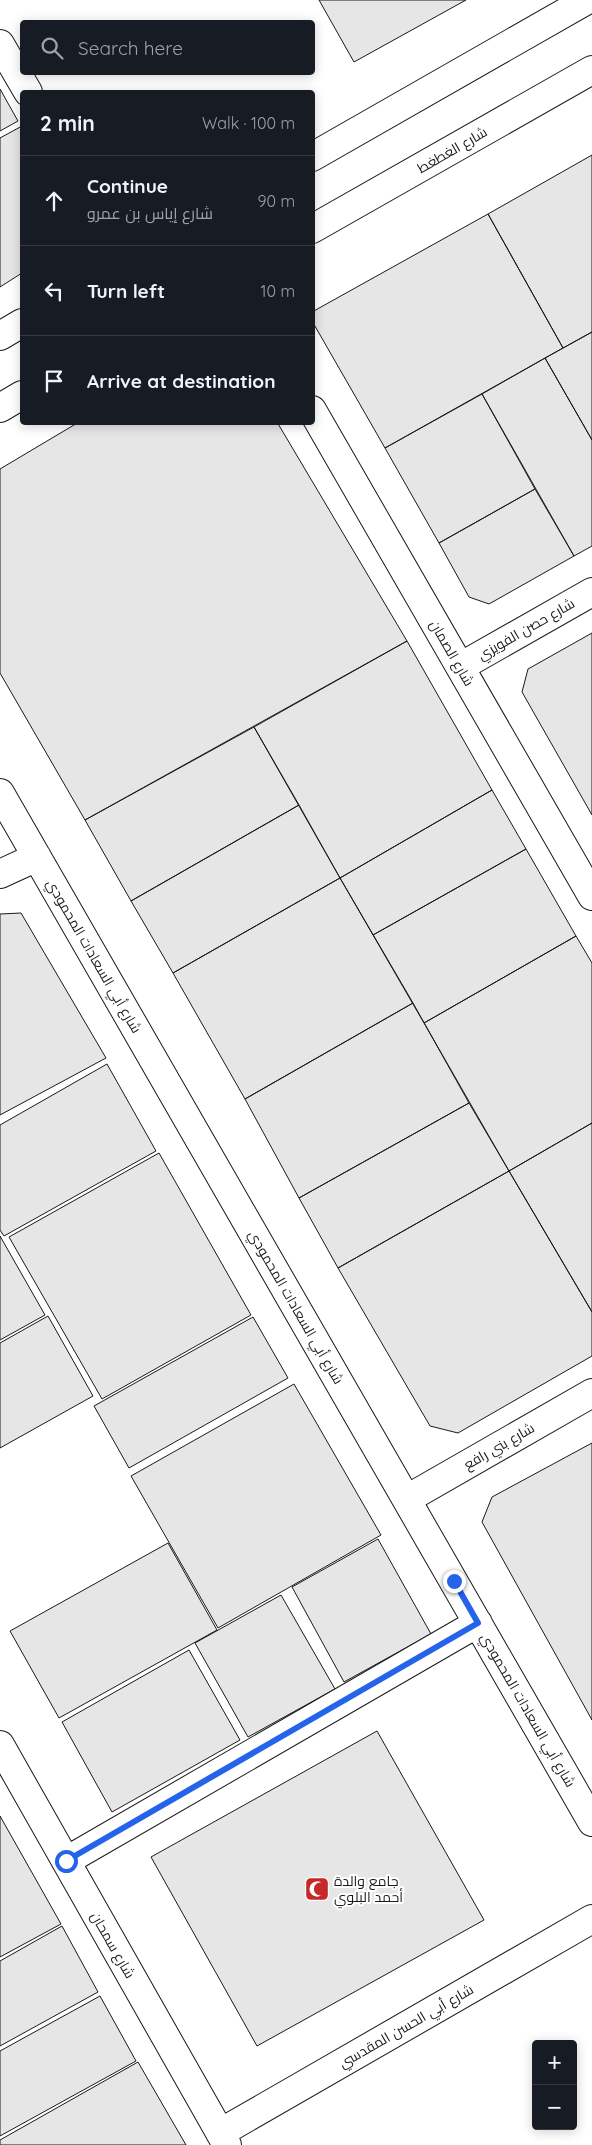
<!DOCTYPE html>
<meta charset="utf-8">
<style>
:root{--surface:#171b24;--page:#242831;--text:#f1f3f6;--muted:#9ea1a6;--line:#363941}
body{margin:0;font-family:Quicksand,Cairo,sans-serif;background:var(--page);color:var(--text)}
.controls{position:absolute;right:15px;bottom:15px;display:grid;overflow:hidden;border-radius:5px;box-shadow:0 2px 12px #0003}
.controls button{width:45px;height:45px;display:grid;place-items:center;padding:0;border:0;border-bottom:1px solid var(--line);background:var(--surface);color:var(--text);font:25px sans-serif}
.stop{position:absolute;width:15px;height:15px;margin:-11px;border:4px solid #2563eb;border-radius:50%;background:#fff}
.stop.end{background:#2563eb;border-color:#fff;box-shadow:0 1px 5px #0008}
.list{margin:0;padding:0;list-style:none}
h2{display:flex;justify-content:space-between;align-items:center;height:65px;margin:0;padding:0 20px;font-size:21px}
h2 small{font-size:16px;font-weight:400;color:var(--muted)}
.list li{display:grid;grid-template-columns:32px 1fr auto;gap:15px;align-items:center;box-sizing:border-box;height:90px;padding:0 20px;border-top:1px solid var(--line)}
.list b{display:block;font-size:19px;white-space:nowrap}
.list p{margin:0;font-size:16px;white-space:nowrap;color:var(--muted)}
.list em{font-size:16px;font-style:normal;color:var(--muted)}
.icon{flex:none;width:28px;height:28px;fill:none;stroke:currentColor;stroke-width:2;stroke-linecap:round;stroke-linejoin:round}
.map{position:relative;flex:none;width:592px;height:2145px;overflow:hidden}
.search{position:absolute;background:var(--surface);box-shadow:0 2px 12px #0003;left:20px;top:20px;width:295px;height:55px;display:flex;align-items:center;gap:12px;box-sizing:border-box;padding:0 18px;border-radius:5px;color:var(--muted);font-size:19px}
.panel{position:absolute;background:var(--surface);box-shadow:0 2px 12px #0003;left:20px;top:90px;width:295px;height:335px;border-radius:5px}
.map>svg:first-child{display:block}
</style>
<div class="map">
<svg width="592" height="2145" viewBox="0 0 592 2145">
<rect width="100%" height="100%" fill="#fff"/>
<path fill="#e6e6e6" stroke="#1a1a1a" d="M319,0H466L354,62Z
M0,89L18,121L0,131Z
M22,126V273L0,287V138Z
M592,155V332L563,348L488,214Z
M488,214L563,348L385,448L312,321V312Z
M592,332V440L545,358Z
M545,358L592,440V546L574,556L482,394Z
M482,394L535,489L439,543L385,448Z
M79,422H277L407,641L85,820L0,673V469Z
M535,489L574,556L489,604L469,597L439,543Z
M592,633V815L522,692L528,669Z
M407,641L492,790L340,878L254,727Z
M254,727L299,805L131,901L85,820Z
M492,790L526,849L373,935L340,878Z
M299,805L340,878L173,973L131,901Z
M526,849L576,936L424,1023L373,935Z
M340,878L413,1003L245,1099L173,973Z
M21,913L106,1058L0,1115V914Z
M576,936L592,963V1123L509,1171L424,1023Z
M413,1003L469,1103L299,1198L245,1099Z
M107,1064L156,1151L4,1236L0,1230V1125Z
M469,1103L509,1171L338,1268L299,1198Z
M592,1123V1312L509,1171Z
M159,1153L251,1315L102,1399L9,1237Z
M509,1171L592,1312V1356L458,1433L430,1426L338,1268Z
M0,1236L45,1315L0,1340Z
M48,1316L93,1396L0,1448V1343Z
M253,1317L288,1378L129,1468L94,1406Z
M294,1384L381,1535L218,1628L131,1476Z
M592,1443V1720L482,1522L492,1497Z
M378,1539L431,1634L344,1682L292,1587Z
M168,1543L217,1630L59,1718L10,1631Z
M281,1595L335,1689L248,1737L195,1643Z
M189,1650L240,1740L112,1812L62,1722Z
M377,1731L484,1920L257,2046L151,1857Z
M0,1816L61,1924L0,1957Z
M62,1926L98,1992L0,2046V1961Z
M100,1996L136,2061L0,2136V2051Z
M138,2062L186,2145H0V2140Z"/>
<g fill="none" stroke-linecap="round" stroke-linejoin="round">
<defs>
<path id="minor" d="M0,44L28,92
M312,410L592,896
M460,667L592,592
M0,793L592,1822
M0,874L37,857
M407,1499L592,1393
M0,1745L227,2145
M66,1861L478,1623
M220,2133L592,1919"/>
<path id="tertiary" d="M312,157L587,0
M312,229L592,70
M0,336L22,323
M0,408L22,395"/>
</defs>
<use href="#minor" stroke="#1a1a1a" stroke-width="30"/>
<use href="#tertiary" stroke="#1a1a1a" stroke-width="30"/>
<use href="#minor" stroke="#fff" stroke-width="28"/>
<use href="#tertiary" stroke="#fff" stroke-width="28"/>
</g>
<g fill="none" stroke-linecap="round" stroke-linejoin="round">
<path stroke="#2563eb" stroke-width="6" d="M66,1861L478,1623L454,1581"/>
</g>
<defs>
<symbol id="mosque-square" viewBox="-11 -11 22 22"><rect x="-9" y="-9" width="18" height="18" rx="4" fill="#c62828" stroke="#fff"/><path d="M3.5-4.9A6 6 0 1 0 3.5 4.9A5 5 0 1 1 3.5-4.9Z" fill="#fff"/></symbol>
</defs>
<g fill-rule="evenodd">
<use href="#mosque-square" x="303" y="1875" width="28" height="28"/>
</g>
<g text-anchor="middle" stroke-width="4" stroke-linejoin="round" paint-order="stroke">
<g font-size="14" fill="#1a1a1a" stroke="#fff">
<text transform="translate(452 150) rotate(-30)" y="5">شارع الغطغط</text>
<text transform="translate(526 629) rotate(-30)" y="5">شارع حصن الفويزي</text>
<text transform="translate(452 653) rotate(60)" y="5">شارع الصمان</text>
<text transform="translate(94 956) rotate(60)" y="5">شارع أبي السعادات المحمودي</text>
<text transform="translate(296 1307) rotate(60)" y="5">شارع أبي السعادات المحمودي</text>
<text transform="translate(499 1446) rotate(-30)" y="5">شارع بني رافع</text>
<text transform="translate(528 1710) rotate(60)" y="5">شارع أبي السعادات المحمودي</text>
<text transform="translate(113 1945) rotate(60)" y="5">شارع سمحان</text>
<text transform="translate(406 2026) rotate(-30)" y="5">شارع أبي الحسن المقدسي</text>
</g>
<g font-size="14" fill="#1a1a1a" stroke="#fff" text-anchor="start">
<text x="334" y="1886">جامع والدة<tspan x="334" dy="16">أحمد البلوي</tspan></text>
</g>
</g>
</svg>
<div class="controls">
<button>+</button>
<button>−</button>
</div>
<div class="stop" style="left:66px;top:1861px"></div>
<div class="stop end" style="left:454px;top:1581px"></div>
<div class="search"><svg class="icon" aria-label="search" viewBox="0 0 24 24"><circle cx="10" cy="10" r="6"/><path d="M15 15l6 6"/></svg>Search here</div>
<section class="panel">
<h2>2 min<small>Walk · 100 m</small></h2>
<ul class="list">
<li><svg class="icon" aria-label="ahead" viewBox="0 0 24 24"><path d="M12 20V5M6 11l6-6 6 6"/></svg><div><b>Continue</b><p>شارع إياس بن عمرو</p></div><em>90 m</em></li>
<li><svg class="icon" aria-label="left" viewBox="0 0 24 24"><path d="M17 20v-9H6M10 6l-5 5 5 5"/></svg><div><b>Turn left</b></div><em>10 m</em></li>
<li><svg class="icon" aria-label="arrive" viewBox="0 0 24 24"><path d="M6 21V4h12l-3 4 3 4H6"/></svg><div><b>Arrive at destination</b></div></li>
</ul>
</section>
</div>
